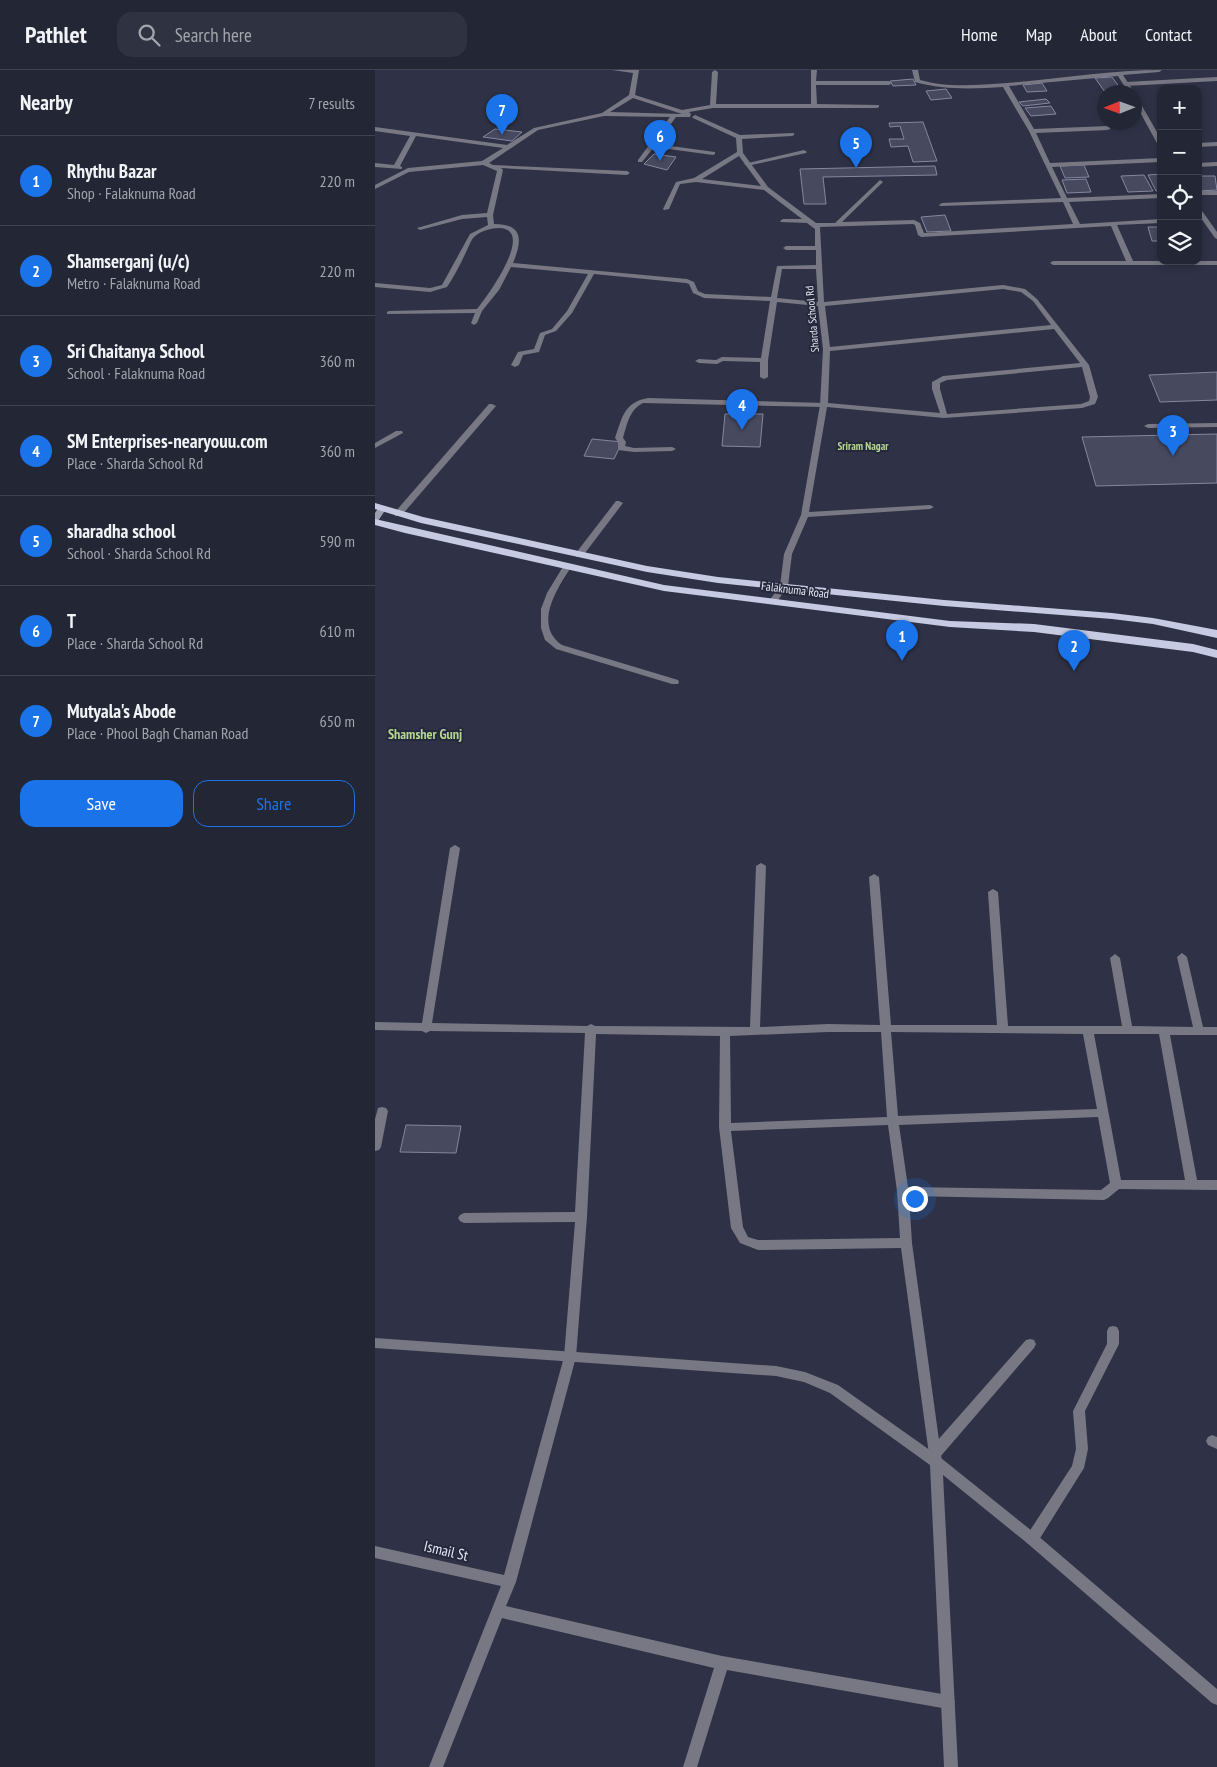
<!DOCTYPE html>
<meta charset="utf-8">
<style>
:root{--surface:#232634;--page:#2f3240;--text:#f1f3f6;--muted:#a3a5ac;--line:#40434f;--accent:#1a73e8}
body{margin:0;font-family:"PT Sans Narrow",sans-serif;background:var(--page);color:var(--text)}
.controls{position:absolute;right:15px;top:15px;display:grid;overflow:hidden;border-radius:10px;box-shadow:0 2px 8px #0003}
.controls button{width:45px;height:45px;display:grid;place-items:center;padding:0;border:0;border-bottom:1px solid var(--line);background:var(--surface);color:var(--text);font:25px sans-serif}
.compass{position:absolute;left:722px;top:15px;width:45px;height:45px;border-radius:50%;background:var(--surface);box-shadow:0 2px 8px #0003;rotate:269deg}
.you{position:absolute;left:539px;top:1128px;width:18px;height:18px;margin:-12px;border:4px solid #fff;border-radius:50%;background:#1a73e8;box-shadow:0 0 0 8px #1a73e833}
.badge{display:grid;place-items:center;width:32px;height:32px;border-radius:50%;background:var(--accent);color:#fff;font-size:16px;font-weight:700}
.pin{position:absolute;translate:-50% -41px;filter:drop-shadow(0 1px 2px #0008)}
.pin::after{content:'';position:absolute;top:26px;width:18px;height:15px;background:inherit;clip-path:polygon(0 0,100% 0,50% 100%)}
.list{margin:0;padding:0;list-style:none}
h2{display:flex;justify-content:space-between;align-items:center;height:65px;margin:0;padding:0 20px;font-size:21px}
h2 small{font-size:16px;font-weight:400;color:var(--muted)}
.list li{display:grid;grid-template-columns:32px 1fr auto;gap:15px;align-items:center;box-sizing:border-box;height:90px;padding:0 20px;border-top:1px solid var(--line)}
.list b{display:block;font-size:19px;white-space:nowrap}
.list p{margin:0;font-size:16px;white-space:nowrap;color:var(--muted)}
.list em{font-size:16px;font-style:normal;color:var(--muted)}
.actions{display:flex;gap:10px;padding:15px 20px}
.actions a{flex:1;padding:11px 0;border:1px solid var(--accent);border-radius:15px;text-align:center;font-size:18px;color:var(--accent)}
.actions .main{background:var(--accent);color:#fff}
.icon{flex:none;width:28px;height:28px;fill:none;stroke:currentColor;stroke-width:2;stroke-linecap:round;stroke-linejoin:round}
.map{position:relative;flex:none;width:842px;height:1697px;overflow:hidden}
header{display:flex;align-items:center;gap:30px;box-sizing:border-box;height:70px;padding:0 25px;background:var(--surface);border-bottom:1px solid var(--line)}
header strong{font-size:24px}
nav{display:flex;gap:28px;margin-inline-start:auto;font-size:18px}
.search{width:350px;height:45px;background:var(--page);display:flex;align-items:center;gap:12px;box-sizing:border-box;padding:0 18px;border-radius:15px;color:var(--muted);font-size:19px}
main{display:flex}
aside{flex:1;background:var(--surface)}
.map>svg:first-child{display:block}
</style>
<header>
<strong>Pathlet</strong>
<div class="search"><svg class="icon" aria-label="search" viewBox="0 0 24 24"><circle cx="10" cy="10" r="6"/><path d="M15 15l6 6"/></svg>Search here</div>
<nav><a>Home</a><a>Map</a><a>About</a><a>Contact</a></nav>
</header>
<main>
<aside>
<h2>Nearby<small>7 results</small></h2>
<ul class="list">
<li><span class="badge">1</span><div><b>Rhythu Bazar</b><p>Shop · Falaknuma Road</p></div><em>220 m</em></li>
<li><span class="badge">2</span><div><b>Shamserganj (u/c)</b><p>Metro · Falaknuma Road</p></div><em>220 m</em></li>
<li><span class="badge">3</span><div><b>Sri Chaitanya School</b><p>School · Falaknuma Road</p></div><em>360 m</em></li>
<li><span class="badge">4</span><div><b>SM Enterprises-nearyouu.com</b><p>Place · Sharda School Rd</p></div><em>360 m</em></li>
<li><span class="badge">5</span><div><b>sharadha school</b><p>School · Sharda School Rd</p></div><em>590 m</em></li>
<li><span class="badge">6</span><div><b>T</b><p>Place · Sharda School Rd</p></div><em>610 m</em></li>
<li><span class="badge">7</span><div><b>Mutyala's Abode</b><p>Place · Phool Bagh Chaman Road</p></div><em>650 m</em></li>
</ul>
<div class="actions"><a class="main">Save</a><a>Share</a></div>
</aside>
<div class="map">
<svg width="842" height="1697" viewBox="0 0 842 1697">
<rect width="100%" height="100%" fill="#2f3246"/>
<path fill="#47495f" stroke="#8487a0" d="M737,7L748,22H730L720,8Z
M538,9L541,15L518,16L515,11Z
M667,13L672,21L652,22L648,15Z
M571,19L577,28L556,30L551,21Z
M671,29L675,33L648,36L644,32Z
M676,36L681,44L656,46L650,38Z
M548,52L562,91L538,92L533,76L516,77L514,69H529L525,56L515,57L514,53Z
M120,59L147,62L137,71L108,67Z
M279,84L301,87L292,100L269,94Z
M709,95L714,107L690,108L685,96Z
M560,96L562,105L448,107L451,134H429L425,99Z
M786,104V121H781L773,105Z
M769,105L778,121L753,122L746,106Z
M823,106H840L842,120L823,121Z
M711,109L716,122L692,123L687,110Z
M570,145L576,161L552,162L546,147Z
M773,157H786V171H777Z
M842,302V330L785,332L774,305Z
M350,344H388L385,377L347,376Z
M842,364V413L721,416L707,367Z
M217,369L247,372L239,389L209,386Z
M31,1055L86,1056L81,1083L25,1082Z"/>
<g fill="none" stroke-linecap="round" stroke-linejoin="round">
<path fill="#777883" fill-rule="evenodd" d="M842,7V11L751,16L748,14L751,12Z
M429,80L432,82L431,83L372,96L369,94Z
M273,328L449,333L453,335L449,337L268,333C254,340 252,355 248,368L251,372L250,376L259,378L297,377L301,379L297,381L259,382L243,380V372L240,368C247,348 249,332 273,328Z
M655,1269L659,1270L661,1274L659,1278L565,1387L560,1389L555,1387L554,1383L555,1379L651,1270Z"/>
<path fill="#777883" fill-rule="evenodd" d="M237,0H264L260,25L307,40L335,35L337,2L340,0L343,2L341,34H436V0H442L441,11H514L517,13L514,15H441L442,34L504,35V37L502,38H338L314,42L316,44L315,47H301L281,74L340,82V84L338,85L279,77L267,92H263V90L295,47L229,46L163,60L114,93L118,95L252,101L255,103L252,105L126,98L128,100L118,145L119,154C149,154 147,171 138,193L312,209L319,212L323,221L330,224L396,227L402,196L441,195V180H411L408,178L411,176H440V159L432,153L406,152L405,151L408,149H427L389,120L321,112L305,114L294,139L289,140L288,139L301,112L319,108L362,82L361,68L318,48L317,47L320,45L365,65L419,63V65L417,66L367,69L368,83L393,117L441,153H460L505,110L508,112L507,113L467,152L539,150L545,153L549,163L698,154L688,132L565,136L564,135L567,133L686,128L654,61L628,17C598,19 569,20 540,12L537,0H543L545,10C573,18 603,15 632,13C684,9 735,0 787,0L784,2L748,5L759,22H753L743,6L634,16L659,59L733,56L736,58L733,60L661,63L675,93L786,88V92L677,97L692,128L786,124V128L694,132L705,154L786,149V153L742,155L758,191H842V195H678L675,193L678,191H751L736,156L546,167L543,165L540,155L538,154L445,157L449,232L628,215L650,219L662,229L714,295L723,327L720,334L707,338L569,348L452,337L434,442L555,435L559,437L555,439L433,447L417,484L413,516L401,533H395L394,531L405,516L409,484L426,445L445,335L448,279L443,236L402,232L393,290V307L389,309L385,307V292L348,291L342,294L324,293L320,291L324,289L341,290L347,287L386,288L395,231L329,228L318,223L314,214L311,213L219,204L197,243L181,261L170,265L164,282L148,285L144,295L140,297L136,295L143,282L159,279L165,263L177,259L192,241L213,204L136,197L124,220L107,241L102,253L99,255L96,253L100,243L12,244V242L14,241L102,239C111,228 162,159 124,158C117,158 105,161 99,167C96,170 94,176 92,180C86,193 80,205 72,217L55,222L0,217V213L55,218L67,215L95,164L113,155L112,147L87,149L45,160L42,158L87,145L112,143L122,101L108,95L34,102L0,119V115L33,98L107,91L128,78L41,66L25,96L27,97V99L0,97V93L19,95L35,66L0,61V57L132,75L159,58L227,43L254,25L258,3ZM258,28L307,44L235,42ZM364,86L386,116L327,109ZM407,199H441L443,232L402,228ZM628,219L646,222L658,231L676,255L455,277L450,236ZM679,259L705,293L568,306L557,312V319L565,343L453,333L455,281ZM707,297L715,327L714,331L706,334L572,344L565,319V313L572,310Z
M760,27L763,29L786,69V77L783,75L760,33Z
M842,72V76L823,77V73Z
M842,92V96L823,97V93Z
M823,121H842V125H823Z
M823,137L825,138L842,162V169L840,168L823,144Z
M114,334H117L121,336L26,446H20V442Z
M842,353V357L773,358L769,356L773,354Z
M21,361H27L28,363L0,378V373Z
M241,431H244L248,433L207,487H201V483Z
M189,495H192L196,497C182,519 158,555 187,575L303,610L304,612L303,614H297L181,579L170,570L166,558V539L172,523Z
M80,775L85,778L57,953L212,956L216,954L220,956L375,957L381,796L386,793L391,796L385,957L453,954L505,955L494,807L499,804L504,807L516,955H622L613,822L618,819L623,822L633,956H747L735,888L740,884L745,888L757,956L818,957L802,887L807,883L812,887L828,957H842V965H795L822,1110H842V1120L744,1119L733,1128L729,1130L534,1126L537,1173L567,1392L566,1396L561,1398L556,1396L555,1392L526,1178L383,1180L365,1173L356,1158L344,1057L345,966L221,964L212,1147L201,1287L141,1512L131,1536L347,1586L573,1625L578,1627L580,1632L578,1637L573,1639L352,1600L322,1697H308L339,1598L127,1548L68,1697H54L126,1516L0,1488V1476L129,1505L189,1287L200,1152L89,1153L85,1151L83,1148L85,1145L89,1143L200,1142L210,963L55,961L51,963L47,961L0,960V952L47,953L75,778ZM453,962H506L512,1047L356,1053L355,966ZM516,962L708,964L722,1039L523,1046ZM719,964H784L810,1110H746ZM723,1047L735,1113L726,1120L533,1117L524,1055ZM513,1055L522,1121L525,1168L383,1170L373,1167L368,1157L356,1061Z
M7,1037L11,1038L13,1041L6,1077L4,1080L0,1081V1049L3,1038Z
M738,1256L742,1257L744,1261V1274L710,1341L713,1379L709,1398L662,1473L657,1475L652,1473L650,1469L652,1465L697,1396L701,1379L698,1341L732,1274V1261L734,1257Z
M837,1365L842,1367V1379L833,1375L831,1371L833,1367Z"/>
<path fill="#777883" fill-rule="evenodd" d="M0,1268L401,1296L430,1302L463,1315L566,1388L662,1465L842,1619V1635L837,1633L652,1473L568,1405L583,1697H569L555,1395L455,1323L429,1312L401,1306L0,1278Z"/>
<path fill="#9c9fb0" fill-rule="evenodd" d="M4,437H10L11,439L3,451H0V443Z"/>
<path fill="#c6cae2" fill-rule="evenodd" d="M0,433L48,447L272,496L343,507L569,530L737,543L778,548L842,560V568L778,554L737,549L569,536L343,513L272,502L46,453L0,439Z
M0,449L289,515L575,551L659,554L818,574L842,580V588L818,582L659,562L575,557L289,521L30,463L0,455Z"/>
</g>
<g text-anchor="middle" stroke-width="4" stroke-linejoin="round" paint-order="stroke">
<g font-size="11" fill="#e7e9f6" stroke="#26283c">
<text transform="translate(437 249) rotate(-95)" y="4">Sharda School Rd</text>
</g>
<g font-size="11" font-weight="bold" fill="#b6d790" stroke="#26283c">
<text x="488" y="380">Sriram Nagar</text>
</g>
<g font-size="12" fill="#e7e9f6" stroke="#26283c">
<text transform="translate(420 520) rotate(7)" y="4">Falaknuma Road</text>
</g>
<g font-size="14" font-weight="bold" fill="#b6d790" stroke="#26283c">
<text x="50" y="669">Shamsher Gunj</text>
</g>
<g font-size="15" fill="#e7e9f6" stroke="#26283c">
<text transform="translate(71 1481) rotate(13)" y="5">Ismail St</text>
</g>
</g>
</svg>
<div class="controls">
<button>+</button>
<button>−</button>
<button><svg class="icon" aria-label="locate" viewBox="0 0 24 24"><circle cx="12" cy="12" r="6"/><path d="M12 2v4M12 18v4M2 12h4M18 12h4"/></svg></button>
<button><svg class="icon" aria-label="layers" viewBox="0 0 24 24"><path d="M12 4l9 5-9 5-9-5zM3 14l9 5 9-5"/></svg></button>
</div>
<svg class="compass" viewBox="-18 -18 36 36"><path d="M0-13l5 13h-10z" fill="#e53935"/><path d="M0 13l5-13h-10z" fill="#a3a5ac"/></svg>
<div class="you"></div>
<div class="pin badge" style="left:527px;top:591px">1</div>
<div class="pin badge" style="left:699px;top:601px">2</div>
<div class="pin badge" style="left:798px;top:386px">3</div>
<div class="pin badge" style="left:367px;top:360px">4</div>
<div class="pin badge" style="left:481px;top:98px">5</div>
<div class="pin badge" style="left:285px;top:91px">6</div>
<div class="pin badge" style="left:127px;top:65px">7</div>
</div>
</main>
